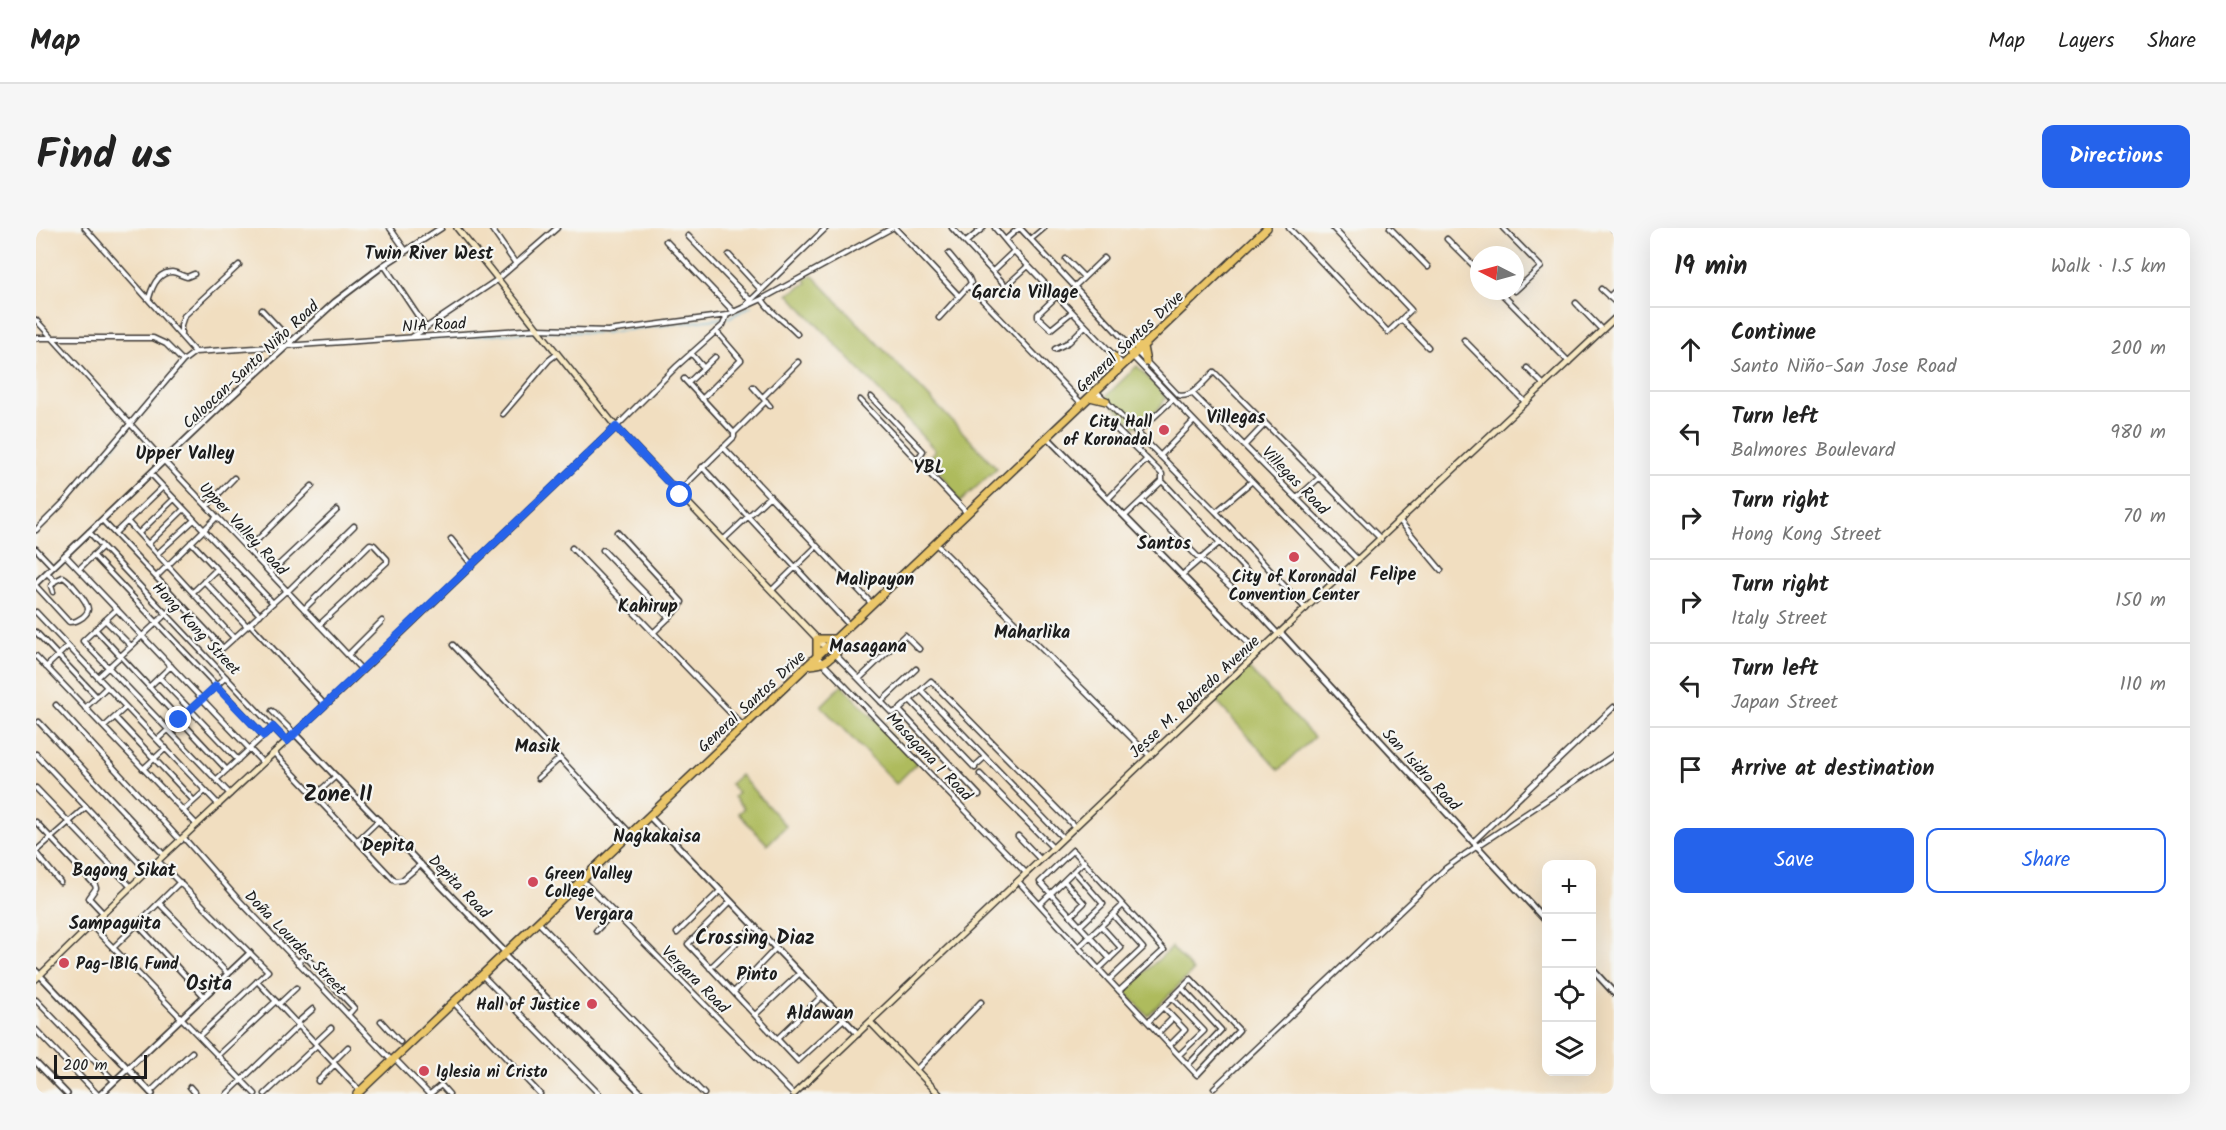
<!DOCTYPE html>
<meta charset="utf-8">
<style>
:root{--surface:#fff;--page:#f6f6f6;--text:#222;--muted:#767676;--line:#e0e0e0;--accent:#2563eb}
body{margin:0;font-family:Kalam,sans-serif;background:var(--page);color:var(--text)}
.controls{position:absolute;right:18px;bottom:18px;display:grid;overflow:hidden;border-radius:12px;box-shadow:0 6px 24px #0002}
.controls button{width:54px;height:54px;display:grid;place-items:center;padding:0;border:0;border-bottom:2px solid var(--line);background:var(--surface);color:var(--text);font:30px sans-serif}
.compass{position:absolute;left:1434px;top:18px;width:54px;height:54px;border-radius:50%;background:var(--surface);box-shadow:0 6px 24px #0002;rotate:276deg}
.scale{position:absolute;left:18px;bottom:15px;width:93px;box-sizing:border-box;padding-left:6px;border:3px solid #1c1c1c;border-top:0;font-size:16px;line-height:21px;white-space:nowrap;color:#1c1c1c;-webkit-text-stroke:4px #f6f6f2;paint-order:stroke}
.stop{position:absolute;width:18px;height:18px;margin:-14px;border:4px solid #2563eb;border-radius:50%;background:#fff}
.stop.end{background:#2563eb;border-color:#fff;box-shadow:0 2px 6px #0008}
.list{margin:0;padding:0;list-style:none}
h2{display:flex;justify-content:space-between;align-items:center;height:78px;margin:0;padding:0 24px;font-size:26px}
h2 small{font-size:20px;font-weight:400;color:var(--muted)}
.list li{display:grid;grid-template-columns:39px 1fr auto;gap:18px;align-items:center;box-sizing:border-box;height:84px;padding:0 24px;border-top:2px solid var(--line)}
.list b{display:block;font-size:22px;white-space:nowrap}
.list p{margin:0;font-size:20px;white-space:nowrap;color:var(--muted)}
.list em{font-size:20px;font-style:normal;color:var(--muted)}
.actions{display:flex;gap:12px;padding:18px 24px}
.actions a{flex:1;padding:14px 0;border:2px solid var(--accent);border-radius:12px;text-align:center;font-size:21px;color:var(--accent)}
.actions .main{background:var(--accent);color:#fff}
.icon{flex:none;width:33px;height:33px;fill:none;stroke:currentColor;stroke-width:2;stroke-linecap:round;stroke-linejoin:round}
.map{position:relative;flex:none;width:1578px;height:866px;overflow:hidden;border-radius:12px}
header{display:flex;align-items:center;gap:36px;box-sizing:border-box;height:84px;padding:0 30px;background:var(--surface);border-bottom:2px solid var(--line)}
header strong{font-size:28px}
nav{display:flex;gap:33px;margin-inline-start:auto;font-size:21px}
.intro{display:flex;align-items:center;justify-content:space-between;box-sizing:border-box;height:144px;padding:0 36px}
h1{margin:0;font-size:42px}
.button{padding:15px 27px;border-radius:12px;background:var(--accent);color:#fff;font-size:21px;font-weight:700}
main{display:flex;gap:36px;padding:0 36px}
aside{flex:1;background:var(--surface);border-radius:12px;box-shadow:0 6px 24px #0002}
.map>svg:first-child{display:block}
</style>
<header>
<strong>Map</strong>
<nav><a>Map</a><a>Layers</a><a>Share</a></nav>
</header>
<div class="intro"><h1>Find us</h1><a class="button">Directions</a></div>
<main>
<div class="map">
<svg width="1578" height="866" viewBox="0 0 1578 866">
<rect width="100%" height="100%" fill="#f6f6f2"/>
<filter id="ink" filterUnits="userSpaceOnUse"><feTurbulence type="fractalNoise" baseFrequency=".0167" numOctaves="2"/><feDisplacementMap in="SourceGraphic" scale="12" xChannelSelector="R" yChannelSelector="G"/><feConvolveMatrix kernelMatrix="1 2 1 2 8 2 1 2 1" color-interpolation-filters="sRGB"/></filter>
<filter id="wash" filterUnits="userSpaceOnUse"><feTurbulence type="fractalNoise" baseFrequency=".008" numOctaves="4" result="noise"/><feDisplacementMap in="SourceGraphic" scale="24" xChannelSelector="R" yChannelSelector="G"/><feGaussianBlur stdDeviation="1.35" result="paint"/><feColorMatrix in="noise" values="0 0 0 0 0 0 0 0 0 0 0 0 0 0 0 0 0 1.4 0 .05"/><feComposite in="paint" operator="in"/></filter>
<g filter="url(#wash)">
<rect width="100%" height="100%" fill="#f1dec0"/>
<path fill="#aebb5d" stroke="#656c3c" stroke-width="1.5" d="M776,47L961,240L924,274L894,228L899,222L752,66L771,55L769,51Z
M1101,138L1130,169C1127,178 1108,198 1098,199L1069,169Z
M1212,440L1278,509L1243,542L1179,472Z
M806,457L881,535L860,556L785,478Z
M704,547L750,598L730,618L731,616L702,585L708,580L698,569L702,565L694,556Z
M1136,719L1157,743L1112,788L1088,763Z"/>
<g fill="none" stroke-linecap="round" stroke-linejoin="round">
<path stroke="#55aed2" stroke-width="1.5" d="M692,90L715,78
M508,103L567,105L688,90
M358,113L500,104
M98,195L152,132
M16,288L33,272L94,200"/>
</g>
</g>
<g filter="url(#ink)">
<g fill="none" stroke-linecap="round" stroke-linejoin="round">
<defs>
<path id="minor" d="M49,0L159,124
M354,0L370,23
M455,0L480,36
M859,0L923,68
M916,0L970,58L992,38
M959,0L978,23L1087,137
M984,0L1092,116
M1253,0L1352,104L1375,82L1297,0
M1354,0L1392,39
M1467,0L1505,39L1479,63
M652,8L714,72
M995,11L1008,0
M1411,11L1443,43
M969,12L983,0
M630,13L698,84
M930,14L947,0
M693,27L724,61
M1030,31L1048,49
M348,37L390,100
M957,43L978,23
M933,58L1046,176
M1038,59L1068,30
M1565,61L1578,73
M1463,63L1533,134
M1021,68L1002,86V89L1015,101L1036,84
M1573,69L1578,64
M113,70C116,59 122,44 136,44C140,44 146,48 151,49L158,46
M726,71C735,86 749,93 761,106
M1540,75L1566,102
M711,76L790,0
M226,82L256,114
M903,90L935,55L933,50L913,26
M0,92L128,233L326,442
M1366,92L1392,119
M145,106V97L148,88L203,37
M376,109L461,52L521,0
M0,110H117L130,116L147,133
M1428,112L1490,175
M1019,121L1033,114L1049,98
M1100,123L1142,167C1155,172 1169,152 1178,144L1345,311
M655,125L668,140
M1097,129L1306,347
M1491,140L1508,157
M648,151L698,205
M652,155L679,129
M717,159L734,178
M1060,163L1180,284L1270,381
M1156,165L1322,332
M727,169L762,134
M835,169L887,223L881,232
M666,171L705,132L680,103
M824,172L931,285
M467,186L513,132L521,126
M1074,195L1126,246V253
M580,199L641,138L687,97L691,87
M1101,205L1136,172
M1209,217L1229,196
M687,219L835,375
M1124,228L1157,194
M666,239L814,398
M115,246L237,375
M642,264L698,209V205L730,173
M1261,270L1283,250
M1072,271L1111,231
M1106,273L1164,331L1218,380L1243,407
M171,278L198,250
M1180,284L1215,254
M1089,288L1126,253L1218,351
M66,292L187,420L250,363
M91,293L198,410
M1364,293L1405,342
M0,302L29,273L147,133L159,124L501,101L572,103L691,87L726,71L856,0
M53,304L250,513
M581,304L646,374L644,379L618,404
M79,305L127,259
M103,305L138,271
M415,311L436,337
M687,312L734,268
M155,314L224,387
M112,316L148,281
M900,316L1114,528
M536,320L707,498
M0,321L17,339
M212,321L276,258
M567,322L633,390
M121,326L158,292
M29,327L227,535
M57,327L228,508
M43,341L66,319
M234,345L301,282
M1146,347L1183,315
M120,349L181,289
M168,353L211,398
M0,358L33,394C39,394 41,393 47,389C50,386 52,385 52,381C52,374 33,352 27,349L19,353L11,345
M736,362L781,318
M17,364L15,358L19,353
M157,364L181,341
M251,364L318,298
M81,381L47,413L194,566
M268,381L334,316L338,317L351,331V334L283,397
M0,384L183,577
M69,392L95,418
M214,396L289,477
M59,401L191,542
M0,404L61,469
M417,417L595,606
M792,419L856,485L863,482L895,453L1039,599
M312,427L346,393
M0,428L161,597
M781,429L990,645
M10,439L32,418
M62,449L143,374
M123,449L202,532
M823,451L869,407L883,421
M113,459L135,438
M885,462L1027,610
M874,472L939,540
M845,474L880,441
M20,477L145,613
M49,480L71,459
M863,482L943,567
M236,483L258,505
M79,489L158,573
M3,494L128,627
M68,499L90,479
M122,511L190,449
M238,525L359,653L366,652L385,636
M0,526L111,643
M938,539L949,529
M107,541L130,520
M944,546L1017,620
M502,550L524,530
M181,551L237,499
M0,560L95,659
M278,568L300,548
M147,583L169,563
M0,594L59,657L60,660L53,670L67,685
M982,608L1005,632
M148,610L201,670L356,833
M321,613L343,592
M1437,614L1578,479
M0,623L50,579
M0,625L24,654
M122,633L232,743L163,808
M1038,643L1067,676L1044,698
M547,653L757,866
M982,653C1041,718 1101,782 1161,847L1203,802L1155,751L1112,794
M1028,653L1048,675L1035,688
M694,674L652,716L762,833L808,791
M123,675L192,746
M1004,676L1048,633
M502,694L668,866
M101,696L168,768
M55,697L219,866
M560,703L577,685
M641,705L684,663
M1043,719L1087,677
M77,720L144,654
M1074,731L1004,654L1037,622L1128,722L1083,763
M262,735L269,728L318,780L312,787
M674,740L718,698
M1063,741L1085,720L1065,698
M447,748L563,866
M1073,752L1107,720L1077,687
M221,753L324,863
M1146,760L1185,802L1152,837
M698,764L740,720
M1136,770L1168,803L1143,827
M0,772L78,853
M418,775L504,866
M243,776L260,760
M1127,779L1149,802L1134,817
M719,787L764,745
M345,793L364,814
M261,795L277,781
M0,802L61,866
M1122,805L1137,790
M741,811L786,768
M279,815L295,800
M182,827L240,773
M359,831L393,866
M297,834L312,819
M880,842L945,774
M282,853L299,836
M154,859L160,866
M1178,860L1410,640L1428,627L1578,527
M114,864L156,824
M191,866L263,797
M229,866L281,817
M394,866L405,857L413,866"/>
<path id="tertiary" d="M1011,209L1222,425
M0,355L187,176L299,74L348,37L405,0
M1245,405L1510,693
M259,506L470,725
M614,589L822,806
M468,727L606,866
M1556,741L1578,765
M0,743L116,866
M0,834L31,866
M65,866L214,725"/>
<path id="secondary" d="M421,0L580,199L790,420
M1577,0L1578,1
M0,751L111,643L316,452L580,199
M834,794L903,866
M758,866L1222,425L1578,91"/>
<path id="trunk" d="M1107,119L1110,134
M1079,129L1081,143
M1096,129L1092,116L1107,119
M1054,169L1070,173
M781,429V411H800
M773,437C788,436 790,434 801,424L800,411
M321,866L1231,0"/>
</defs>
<use href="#minor" stroke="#3c3935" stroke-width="7"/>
<use href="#tertiary" stroke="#3c3935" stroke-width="8"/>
<use href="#secondary" stroke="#3c3935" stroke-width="8"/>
<use href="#trunk" stroke="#3c3935" stroke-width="10"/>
<use href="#minor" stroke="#fff" stroke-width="4"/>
<use href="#tertiary" stroke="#fff" stroke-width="4.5"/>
<use href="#secondary" stroke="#f7e8c3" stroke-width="5"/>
<use href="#trunk" stroke="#ebc669" stroke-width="7"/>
</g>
</g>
<g fill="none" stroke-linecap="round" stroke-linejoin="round" filter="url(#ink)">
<path stroke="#2563eb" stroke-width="8" d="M143,492L180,458L228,508L237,499L251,513L580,199L644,267"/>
</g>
<g fill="#d1495b" stroke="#f6f6f2" stroke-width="2">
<circle cx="1128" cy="202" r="6"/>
<circle cx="1258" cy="329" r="6"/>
<circle cx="497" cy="654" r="6"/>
<circle cx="28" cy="735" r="6"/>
<circle cx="556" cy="776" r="6"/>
<circle cx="388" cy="843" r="6"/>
</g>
<g text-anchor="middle" stroke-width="4.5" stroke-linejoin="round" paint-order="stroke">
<g font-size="16" fill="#1c1c1c" stroke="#f6f6f2">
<text transform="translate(398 96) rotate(-3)" y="6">NIA Road</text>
<text transform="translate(1093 113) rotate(-43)" y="6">General Santos Drive</text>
<text transform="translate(214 136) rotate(-43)" y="6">Caloocan-Santo Niño Road</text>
<text transform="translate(1260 252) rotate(46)" y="6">Villegas Road</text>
<text transform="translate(208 300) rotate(47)" y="6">Upper Valley Road</text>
<text transform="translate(161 400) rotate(47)" y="6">Hong Kong Street</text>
<text transform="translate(1158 468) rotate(-43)" y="6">Jesse M. Robredo Avenue</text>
<text transform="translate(715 473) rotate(-43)" y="6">General Santos Drive</text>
<text transform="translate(894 528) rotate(46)" y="6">Masagana I Road</text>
<text transform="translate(1386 541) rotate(47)" y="6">San Isidro Road</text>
<text transform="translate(424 658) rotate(46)" y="6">Depita Road</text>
<text transform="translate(260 714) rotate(46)" y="6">Doña Lourdes Street</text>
<text transform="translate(660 751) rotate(45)" y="6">Vergara Road</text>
</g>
<g font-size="16" font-weight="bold" fill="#1c1c1c" stroke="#f6f6f2" text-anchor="start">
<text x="1116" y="199" text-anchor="end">City Hall<tspan x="1116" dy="18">of Koronadal</tspan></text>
<text x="1258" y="354" text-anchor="middle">City of Koronadal<tspan x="1258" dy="18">Convention Center</tspan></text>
<text x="509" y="651">Green Valley<tspan x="509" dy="18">College</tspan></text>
<text x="40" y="741">Pag-IBIG Fund</text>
<text x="544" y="782" text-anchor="end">Hall of Justice</text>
<text x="400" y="849">Iglesia ni Cristo</text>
</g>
<g font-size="18" font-weight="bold" fill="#1c1c1c" stroke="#f6f6f2">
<text x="393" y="31">Twin River West</text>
<text x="989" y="70">Garcia Village</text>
<text x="1200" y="195">Villegas</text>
<text x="149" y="231">Upper Valley</text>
<text x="893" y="245">YBL</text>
<text x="1128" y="321">Santos</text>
<text x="1357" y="352">Felipe</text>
<text x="839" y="357">Malipayon</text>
<text x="612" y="384">Kahirup</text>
<text x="996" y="410">Maharlika</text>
<text x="832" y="424">Masagana</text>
<text x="501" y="524">Masik</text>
<text x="621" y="614">Nagkakaisa</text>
<text x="352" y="623">Depita</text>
<text x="88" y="648">Bagong Sikat</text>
<text x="568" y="692">Vergara</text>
<text x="79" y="701">Sampaguita</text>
<text x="721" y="752">Pinto</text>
<text x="784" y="791">Aldawan</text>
</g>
<g font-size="20" font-weight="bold" fill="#1c1c1c" stroke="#f6f6f2">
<text x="719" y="716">Crossing Diaz</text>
<text x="173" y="762">Osita</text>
</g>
<g font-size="22" font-weight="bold" fill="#1c1c1c" stroke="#f6f6f2">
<text x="302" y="573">Zone II</text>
</g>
</g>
</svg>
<div class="controls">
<button>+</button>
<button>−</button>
<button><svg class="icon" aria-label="locate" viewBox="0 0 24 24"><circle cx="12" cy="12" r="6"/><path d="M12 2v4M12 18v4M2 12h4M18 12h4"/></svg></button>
<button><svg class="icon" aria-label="layers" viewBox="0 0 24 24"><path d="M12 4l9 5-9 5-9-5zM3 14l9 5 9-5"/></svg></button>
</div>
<svg class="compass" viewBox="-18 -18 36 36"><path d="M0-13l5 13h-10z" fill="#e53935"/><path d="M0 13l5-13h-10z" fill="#767676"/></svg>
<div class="scale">200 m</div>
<div class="stop" style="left:644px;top:267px"></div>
<div class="stop end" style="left:143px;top:492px"></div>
</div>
<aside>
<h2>19 min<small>Walk · 1.5 km</small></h2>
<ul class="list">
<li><svg class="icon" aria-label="ahead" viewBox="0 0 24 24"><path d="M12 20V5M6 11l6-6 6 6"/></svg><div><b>Continue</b><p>Santo Niño-San Jose Road</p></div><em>200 m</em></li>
<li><svg class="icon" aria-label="left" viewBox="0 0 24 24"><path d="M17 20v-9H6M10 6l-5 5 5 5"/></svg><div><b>Turn left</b><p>Balmores Boulevard</p></div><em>980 m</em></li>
<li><svg class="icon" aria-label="right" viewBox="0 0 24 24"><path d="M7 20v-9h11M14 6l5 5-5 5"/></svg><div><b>Turn right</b><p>Hong Kong Street</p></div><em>70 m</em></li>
<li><svg class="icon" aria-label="right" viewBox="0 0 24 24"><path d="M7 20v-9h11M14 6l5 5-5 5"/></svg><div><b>Turn right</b><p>Italy Street</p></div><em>150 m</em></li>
<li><svg class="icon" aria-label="left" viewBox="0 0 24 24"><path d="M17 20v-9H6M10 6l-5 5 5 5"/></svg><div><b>Turn left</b><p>Japan Street</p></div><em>110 m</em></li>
<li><svg class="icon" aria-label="arrive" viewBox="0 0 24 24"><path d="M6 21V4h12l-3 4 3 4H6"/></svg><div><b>Arrive at destination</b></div></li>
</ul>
<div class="actions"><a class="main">Save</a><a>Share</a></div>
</aside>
</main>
